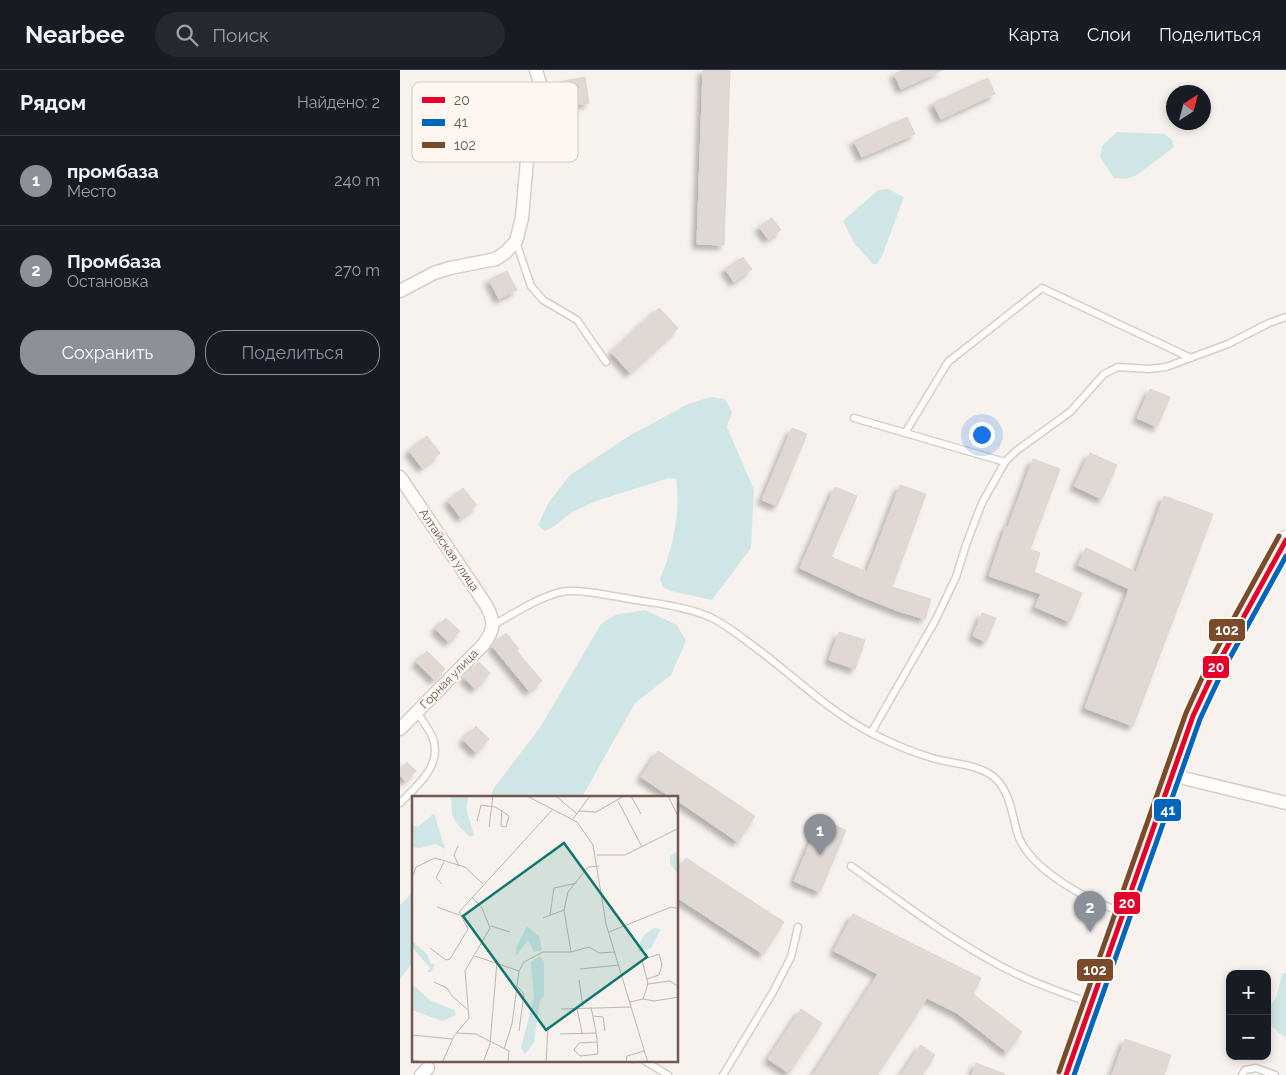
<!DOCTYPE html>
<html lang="ru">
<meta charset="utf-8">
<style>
:root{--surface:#171b24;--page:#242831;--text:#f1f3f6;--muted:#9ea1a6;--line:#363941;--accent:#8c9099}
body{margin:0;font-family:Raleway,sans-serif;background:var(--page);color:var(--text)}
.controls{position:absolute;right:15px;bottom:15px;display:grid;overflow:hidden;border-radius:10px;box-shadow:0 2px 8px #0003}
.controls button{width:45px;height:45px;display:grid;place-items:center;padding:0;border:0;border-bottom:1px solid var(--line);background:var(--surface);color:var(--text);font:25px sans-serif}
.compass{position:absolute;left:766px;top:15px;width:45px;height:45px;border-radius:50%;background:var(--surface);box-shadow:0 2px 8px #0003;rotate:36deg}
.you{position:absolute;left:581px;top:364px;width:18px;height:18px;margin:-12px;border:4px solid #fff;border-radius:50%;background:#1a73e8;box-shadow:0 0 0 8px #1a73e833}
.badge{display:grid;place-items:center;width:32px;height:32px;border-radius:50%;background:var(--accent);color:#fff;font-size:16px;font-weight:700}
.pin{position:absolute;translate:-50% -41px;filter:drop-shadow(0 1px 2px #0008)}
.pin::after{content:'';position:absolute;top:26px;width:18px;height:15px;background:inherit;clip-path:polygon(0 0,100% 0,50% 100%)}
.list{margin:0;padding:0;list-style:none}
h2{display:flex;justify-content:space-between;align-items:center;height:65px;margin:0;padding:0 20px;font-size:21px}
h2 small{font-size:16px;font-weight:400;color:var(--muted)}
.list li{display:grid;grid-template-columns:32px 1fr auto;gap:15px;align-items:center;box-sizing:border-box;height:90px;padding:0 20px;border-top:1px solid var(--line)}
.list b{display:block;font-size:19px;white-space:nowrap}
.list p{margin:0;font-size:16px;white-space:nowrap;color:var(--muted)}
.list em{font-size:16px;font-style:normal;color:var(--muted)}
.actions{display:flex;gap:10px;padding:15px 20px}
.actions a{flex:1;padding:11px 0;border:1px solid var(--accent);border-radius:20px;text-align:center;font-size:18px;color:var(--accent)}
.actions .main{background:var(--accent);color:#fff}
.icon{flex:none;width:28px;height:28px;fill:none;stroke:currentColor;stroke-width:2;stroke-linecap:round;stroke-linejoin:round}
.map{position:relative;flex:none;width:886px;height:1005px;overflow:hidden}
header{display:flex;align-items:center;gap:30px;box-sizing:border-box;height:70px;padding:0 25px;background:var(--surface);border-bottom:1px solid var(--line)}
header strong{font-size:24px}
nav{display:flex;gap:28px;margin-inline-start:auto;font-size:18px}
.search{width:350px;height:45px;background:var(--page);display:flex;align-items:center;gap:12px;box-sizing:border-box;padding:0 18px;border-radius:28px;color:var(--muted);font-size:19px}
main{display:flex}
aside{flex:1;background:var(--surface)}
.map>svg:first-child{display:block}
</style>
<header>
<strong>Nearbee</strong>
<div class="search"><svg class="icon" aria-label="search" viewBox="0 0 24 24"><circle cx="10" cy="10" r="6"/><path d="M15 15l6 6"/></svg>Поиск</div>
<nav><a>Карта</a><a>Слои</a><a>Поделиться</a></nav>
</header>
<main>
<aside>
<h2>Рядом<small>Найдено: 2</small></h2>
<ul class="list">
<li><span class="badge">1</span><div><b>промбаза</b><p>Место</p></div><em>240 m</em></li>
<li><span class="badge">2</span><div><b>Промбаза</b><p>Остановка</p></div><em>270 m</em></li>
</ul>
<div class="actions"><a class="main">Сохранить</a><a>Поделиться</a></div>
</aside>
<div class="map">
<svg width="886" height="1005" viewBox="0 0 886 1005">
<defs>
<filter id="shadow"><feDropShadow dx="-4.5" dy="4.5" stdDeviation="2.5" flood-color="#0004"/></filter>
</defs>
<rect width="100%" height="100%" fill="#f7f2ee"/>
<path fill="#d0e6e6" d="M717,62L765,64L772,70L774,77L737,105L726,109L714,108L700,87L702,76Z
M488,119L504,127L482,186L477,194H473L454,173L443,151L478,120Z
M311,327L325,329L332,342L327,357L354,420L351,478L312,530L271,521L263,517L260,509C273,477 281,443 276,409L269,408L196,431L172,442L152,458L144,461L138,455L149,432L170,405L229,366L288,334Z
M245,540L277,555L286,571L271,605L235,633L182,727H90L94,718L141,656L201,554L215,545Z
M14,821V891L0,909V835Z
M886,903V967L880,964L867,951V939L876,928L882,904Z"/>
<path fill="#e0d8d3" stroke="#dfd5d1" filter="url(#shadow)" d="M303,0H330L324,175L297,174Z
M503,0H542L501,19L494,4Z
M185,7L189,33L168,36L164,11Z
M588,8L595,24L541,49L533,33Z
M507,47L515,64L462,87L454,71Z
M372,148L381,160L368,169L359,157Z
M343,187L352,199L334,212L325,199Z
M107,201L117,220L99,229L89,210Z
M259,238L278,258L230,303L211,282Z
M750,319L770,327L757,357L737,348Z
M392,358L407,364L377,436L362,430Z
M27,366L40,383L22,398L9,381Z
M690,383L717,395L702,429L674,416Z
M633,389L660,399L630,479L640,483L634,502L682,523L670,552L635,537L641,524L589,506L606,456L608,457Z
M500,415L526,424L492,517L531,529L525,549L498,541L458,525L400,498L435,417L457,426L431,487L467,502Z
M63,418L77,435L61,448L48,431Z
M764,426L813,444L733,656L685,638L729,519L678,495L686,478L736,502Z
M582,543L596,548L586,572L573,566Z
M46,548L60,561L49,572L35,559Z
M439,562L465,570L455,599L429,590Z
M106,563L119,579L117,581L142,611L129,621L92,576Z
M27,581L45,599L34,610L16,592Z
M79,592L90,603L75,619L64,608Z
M76,656L89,669L76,683L63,670Z
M258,681L355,746L338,772L278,731V728H272L241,707Z
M7,692L16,701L5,711L0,706V699Z
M420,749L446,760L420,822L394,811Z
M286,788L384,852L363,884L278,828V801Z
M453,844L581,908L573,924L622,962L607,982L557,943L527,928L477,1005H413L478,904L434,881Z
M401,939L422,953L389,1003L368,989Z
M725,969L771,985L764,1005H712Z
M521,975L535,985L522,1005H501Z
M576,993L605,1004L604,1005H572Z"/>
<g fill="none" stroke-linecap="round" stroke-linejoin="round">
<defs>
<path id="service" d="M116,172L131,216L143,230L177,250L206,292
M454,348L605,392
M505,363L548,292L642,218L791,288
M93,555C113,544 139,527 161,522C179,518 217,527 236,530C260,534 287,537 310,547C323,553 336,563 348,572C390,602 426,640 473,664C491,673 512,682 532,688C552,694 581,694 596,709C611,724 612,746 618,765C630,800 689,831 722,842
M471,663L535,551L556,507L567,472L582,433L605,392L616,381L670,342L704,304L718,297L749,299L766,297L828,274L869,253L886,247
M0,733C18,715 44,694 32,666C28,658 22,650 17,642
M451,796C496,828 540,862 588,889C620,908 655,920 690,933
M245,991L268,1005
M323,1005L373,922L391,887L398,857
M842,1005L845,1000L856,998L875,1005"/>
<path id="minor" d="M0,221L34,203L50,198L96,189L106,182L116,171L122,148L127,90L141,36L142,20L136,0
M0,407L86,535C95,552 95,559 83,575L0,659
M771,705L886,733
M21,1005L28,998"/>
<path id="secondary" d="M666,1005L793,646L815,599L886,470"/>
</defs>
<use href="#service" stroke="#d6ceca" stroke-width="9"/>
<use href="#minor" stroke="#d6ceca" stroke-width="15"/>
<use href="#secondary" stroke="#d6ceca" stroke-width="21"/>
<use href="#service" stroke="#fefdfc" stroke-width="6"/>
<use href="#minor" stroke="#fefdfc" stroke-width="12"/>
<use href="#secondary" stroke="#fefdfc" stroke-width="19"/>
<defs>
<path id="bus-1" d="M666,1005L793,646L815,599L886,470"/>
<path id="bus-2" d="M674,1005L800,649L822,602L886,486"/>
<path id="bus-3" d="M659,1002L786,643L808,595L879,466"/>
</defs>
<use href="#bus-1" stroke="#fdf7f0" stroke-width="9"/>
<use href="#bus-2" stroke="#fdf7f0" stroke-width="9"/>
<use href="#bus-3" stroke="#fdf7f0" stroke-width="9"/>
<use href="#bus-1" stroke="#e4002b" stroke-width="5"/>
<use href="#bus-2" stroke="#0065bd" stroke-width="5"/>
<use href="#bus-3" stroke="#7a4b2a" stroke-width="5"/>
</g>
<g text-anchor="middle" stroke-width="4.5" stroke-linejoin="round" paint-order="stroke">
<g font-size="12" fill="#73584f" stroke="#fdf7f0">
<text transform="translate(49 480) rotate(56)" y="4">Алтайская улица</text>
<text transform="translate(49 609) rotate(-46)" y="4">Горная улица</text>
</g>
</g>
<g transform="translate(12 726)">
<rect width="266" height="266" fill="#f7f2ee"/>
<path d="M39,0H57L54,12L62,39L58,41L45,28L40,18ZM22,17L33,53L23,48L8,52L0,51V29L6,31ZM264,56L266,60V79L258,67V60ZM115,130L127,140L130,154L122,156L116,144L104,160V152ZM242,132L249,133L239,152L227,156L226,150L232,139ZM0,145L15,158L19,168H23L19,176H15L18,172L0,151ZM128,160L132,166V200L128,204L122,246L113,258L109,252L122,201L119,166ZM0,188L19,205L43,214L44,219L30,225L0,214Z" fill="#d0e6e6"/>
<path fill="none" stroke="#c2b4ae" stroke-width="1" d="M115,0L165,26L181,49L194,128L236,267M144,0L165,18M219,0L229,18M256,0L267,22M206,5L230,51M167,15L184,16L212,0M161,23L178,0M65,25L69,9L83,11L90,15L89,30L94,31L97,20L90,15M77,31L81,0M46,50L42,59L47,70M185,59H213L267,32M0,82L4,71L23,62L53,71L71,88M30,88L24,82L32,66M25,111L47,119M138,119L142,92L165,87M131,122L152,114M79,130L98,136M197,136L259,111L267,113M18,152L34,164L38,163L56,133L47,116L141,13M159,156L152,114L156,96L176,71L187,70M63,160L107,175M168,173L207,169M235,183L247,179L250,169L247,158L230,164L236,188M167,184L171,211M22,186L35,192L40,200L56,214M106,191L112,198L107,235M231,203L242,205L267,201M218,206L231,203L236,188L258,185L267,191M179,211L183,231L185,243L186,258L168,260L162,254L167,247L185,246M165,212L170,237M149,213L219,211M181,220L191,221L193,235M45,237L64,238L97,255L96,267M148,238L184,237M0,239L40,243M92,253L100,228L107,175L112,166L131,156H159L177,151L187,157L203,156M0,264L18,267M72,264L78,248L85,166M30,267L42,240L57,222L53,175L78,132L70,112L60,101M134,267L136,231M214,267L215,260L232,255M219,267L236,265"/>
<path fill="#0f766e" fill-opacity="0.15" stroke="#0f766e" stroke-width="2.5" d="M152,47L235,161L134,234L51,120Z"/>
<rect width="266" height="266" fill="none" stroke="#73584f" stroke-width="2.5"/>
</g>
<rect x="12" y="12" width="166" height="80" rx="8" fill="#fdf7f0" stroke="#d4c7c0" stroke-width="1"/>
<rect x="22" y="27" width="23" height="6" fill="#e4002b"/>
<rect x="22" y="49" width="23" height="7" fill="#0065bd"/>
<rect x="22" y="72" width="23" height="6" fill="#7a4b2a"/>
<g font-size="14" fill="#73584f">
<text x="54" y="35">20</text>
<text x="54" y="57">41</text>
<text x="54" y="80">102</text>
</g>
<g stroke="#fdf7f0" stroke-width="2">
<rect x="808" y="548" width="38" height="24" rx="5" fill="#7a4b2a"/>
<rect x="802" y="585" width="28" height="24" rx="5" fill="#e4002b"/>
<rect x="753" y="728" width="29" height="24" rx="5" fill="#0065bd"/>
<rect x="713" y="821" width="28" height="24" rx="5" fill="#e4002b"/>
<rect x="676" y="888" width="38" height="24" rx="5" fill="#7a4b2a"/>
</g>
<g font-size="14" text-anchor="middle" font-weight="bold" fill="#fff">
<text x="827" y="565">102</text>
<text x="816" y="602">20</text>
<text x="768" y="745">41</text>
<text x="727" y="838">20</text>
<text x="695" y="905">102</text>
</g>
</svg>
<div class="controls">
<button>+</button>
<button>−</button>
</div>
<svg class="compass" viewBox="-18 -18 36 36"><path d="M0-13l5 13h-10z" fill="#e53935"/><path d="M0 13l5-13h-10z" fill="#9ea1a6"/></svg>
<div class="you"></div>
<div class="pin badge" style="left:420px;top:785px">1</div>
<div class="pin badge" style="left:690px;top:862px">2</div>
</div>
</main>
